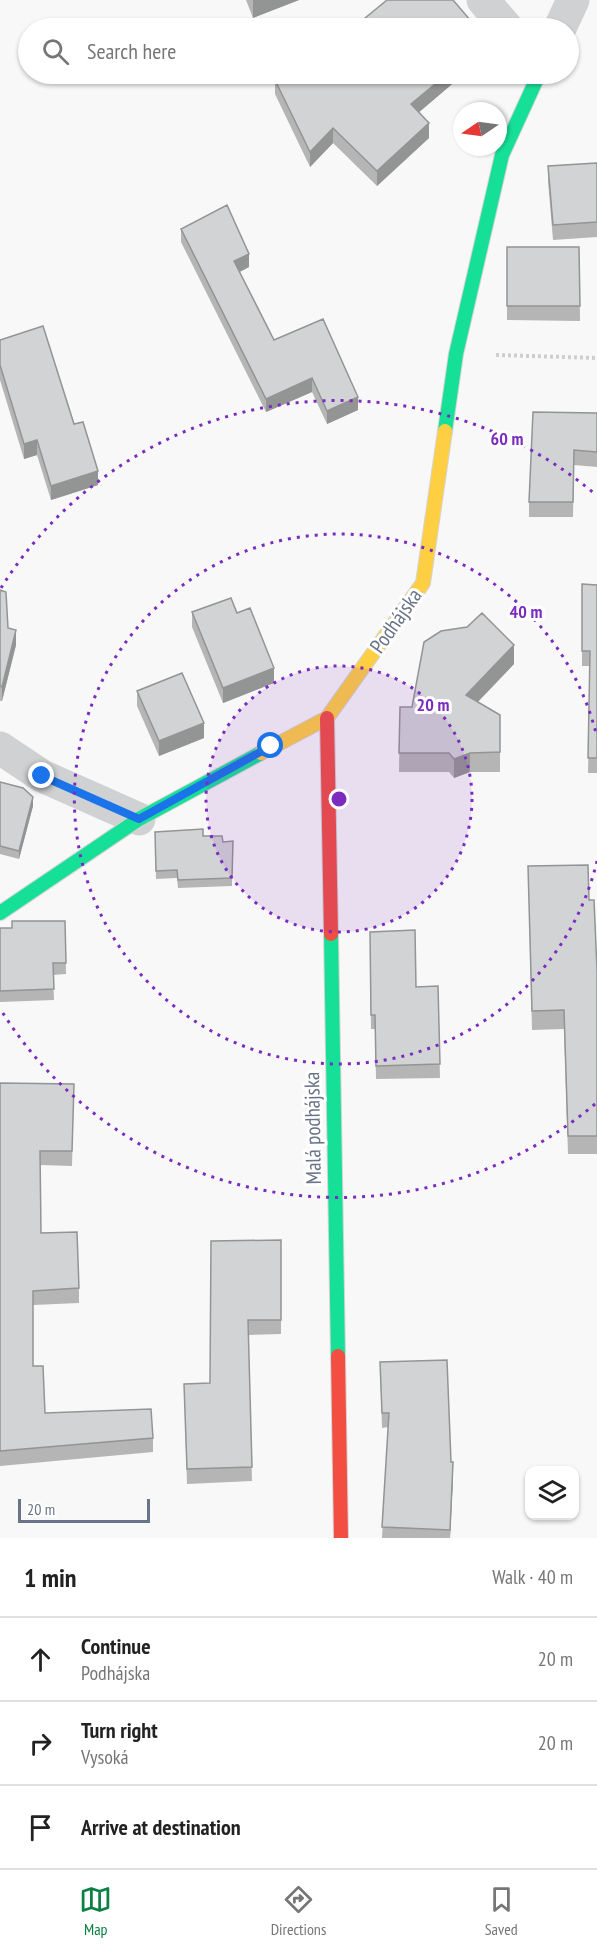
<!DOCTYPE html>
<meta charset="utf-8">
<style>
:root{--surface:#fff;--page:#f6f6f6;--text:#222;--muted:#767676;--line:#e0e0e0;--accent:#0b8043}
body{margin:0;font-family:"PT Sans Narrow",sans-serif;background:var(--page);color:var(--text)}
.controls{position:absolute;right:18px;bottom:18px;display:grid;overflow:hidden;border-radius:12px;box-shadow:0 2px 4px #0004}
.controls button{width:54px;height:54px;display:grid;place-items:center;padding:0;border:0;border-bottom:2px solid var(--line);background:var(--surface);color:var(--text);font:30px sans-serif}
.compass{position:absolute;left:453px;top:102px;width:54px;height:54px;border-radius:50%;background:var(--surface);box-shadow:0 2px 4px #0004;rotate:257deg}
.scale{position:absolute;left:18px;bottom:15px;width:132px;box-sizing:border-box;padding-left:6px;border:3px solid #697488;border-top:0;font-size:16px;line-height:21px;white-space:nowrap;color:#697488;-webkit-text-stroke:4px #fff;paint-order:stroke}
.stop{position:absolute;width:18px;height:18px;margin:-14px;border:4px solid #1a73e8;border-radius:50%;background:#fff}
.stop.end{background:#1a73e8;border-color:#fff;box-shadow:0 2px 6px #0008}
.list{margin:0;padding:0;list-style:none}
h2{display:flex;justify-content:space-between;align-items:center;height:78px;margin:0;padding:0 24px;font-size:26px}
h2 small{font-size:20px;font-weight:400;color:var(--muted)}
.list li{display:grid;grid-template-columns:39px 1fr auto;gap:18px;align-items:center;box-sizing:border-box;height:84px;padding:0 24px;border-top:2px solid var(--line)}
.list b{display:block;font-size:22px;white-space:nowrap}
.list p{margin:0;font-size:20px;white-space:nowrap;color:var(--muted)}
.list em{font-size:20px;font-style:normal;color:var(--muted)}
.icon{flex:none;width:33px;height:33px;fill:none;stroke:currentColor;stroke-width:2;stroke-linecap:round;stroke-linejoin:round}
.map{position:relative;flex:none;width:597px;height:1538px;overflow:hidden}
.search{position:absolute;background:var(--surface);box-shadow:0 2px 4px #0004;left:18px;right:18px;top:18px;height:66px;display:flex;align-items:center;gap:15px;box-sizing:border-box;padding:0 21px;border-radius:33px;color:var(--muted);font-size:22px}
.sheet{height:330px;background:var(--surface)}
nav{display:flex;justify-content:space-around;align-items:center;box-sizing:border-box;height:84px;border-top:2px solid var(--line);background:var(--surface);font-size:16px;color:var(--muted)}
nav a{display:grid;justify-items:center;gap:3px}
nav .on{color:var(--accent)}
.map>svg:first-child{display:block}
</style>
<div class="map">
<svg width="597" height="1538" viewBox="0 0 597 1538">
<rect width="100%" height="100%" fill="#f8f8f8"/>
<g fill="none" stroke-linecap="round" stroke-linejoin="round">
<defs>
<path id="fast" d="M445,431L456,354L502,155L539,74
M0,913L139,819L261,753
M331,934L338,1356"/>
<path id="slow" d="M261,753L327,718L423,583L445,431"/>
<path id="jam" d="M327,718L331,934
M338,1356L341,1538"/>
</defs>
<use href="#fast" stroke="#d4d4d6" stroke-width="16"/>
<use href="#slow" stroke="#d4d4d6" stroke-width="16"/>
<use href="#jam" stroke="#d4d4d6" stroke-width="16"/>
<path stroke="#cececf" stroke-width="4" stroke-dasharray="3 3" stroke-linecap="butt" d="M496,355L597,358"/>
<path stroke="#d0d1d3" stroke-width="33" d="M483,0L507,28
M560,28L573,0
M0,748L42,776L139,819"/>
<use href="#fast" stroke="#16e098" stroke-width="14"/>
<use href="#slow" stroke="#ffcf43" stroke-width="14"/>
<use href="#jam" stroke="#f24e42" stroke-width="14"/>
</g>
<path fill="#b5b5b6" d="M246,0H299L253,18Z
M464,74L419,112L429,138L377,186L333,143L310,167L275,94V80Z
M597,163V237L553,240L548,181V166Z
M181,229L249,267L239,272L274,340L358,410L327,424L312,392L266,412L181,242Z
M507,247H579L580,321L507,320Z
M0,340L74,424L98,485L51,500L37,455L24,459L0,380Z
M597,413V467L574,465L573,517H529V502Z
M582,584L597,585V773H588L590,666H582Z
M0,590L8,628L16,645L2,701H0Z
M192,612L237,613L274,683L223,703L192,627Z
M514,664L478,702L500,715V772H470L454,778L449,772H399L400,707H412Z
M137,691L204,738L159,756L137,706Z
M0,782L33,806L19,859L0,854Z
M155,832L203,836L223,842L233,841L232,886L178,888L177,878L156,879Z
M528,866L589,900L597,970V1154H568L564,1029L532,1030Z
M65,921L66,974L53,975L54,1000L0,1002V928H12Z
M370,932L416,987L438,986L440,1078L376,1079L375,1029H371Z
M0,1083L74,1084L72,1166L40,1165L41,1233L79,1288V1303L33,1305V1366L45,1413L153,1438V1452L0,1466Z
M281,1240V1334L248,1335L252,1481L187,1484L184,1384L210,1383Z
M380,1362L451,1462L453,1477L450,1538H382L388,1427L382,1428Z"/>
<path fill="#939494" d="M253,0H299L253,18Z
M447,74H464L411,119V104Z
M429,123V138L377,186V171Z
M333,128V143L310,167V152Z
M249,254V267L234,275V261Z
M312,378V392L266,412V399Z
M358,397V410L327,424V411Z
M37,440V455L24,459V444Z
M98,471V485L51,500V486Z
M16,630V645L2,701V687Z
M514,645V664L466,714V695Z
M274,668V683L223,703V688Z
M204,723V738L159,756V741Z
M470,753V772L454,778V759Z
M33,797V806L19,859V851Z
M453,1462V1477L450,1538V1530Z"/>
<path fill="#d2d3d4" stroke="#939494" stroke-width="1.5" d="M387,0H453L477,28H353Z
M329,24L331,28H325Z
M281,74H447L411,104L429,123L377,171L333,128L310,152L275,80Z
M597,163V222L553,225L548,166Z
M227,205L249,254L234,261L274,340L323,319L358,397L327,411L312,378L266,399L181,229Z
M507,247H579L580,306H507Z
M43,326L74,424L83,422L98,471L51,486L37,440L24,444L0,365V340Z
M533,412L597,413V452L574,450L573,502H529Z
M582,584L597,585V758H588L590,651H582Z
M0,590L6,592L8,628L16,630L2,687L0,686Z
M231,598L237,613L250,608L274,668L223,688L192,612Z
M482,613L514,645L466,695L500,715V752L470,753L454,759L449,753H399L400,707H412L424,642L441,631L467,627Z
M182,673L204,723L159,741L137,691Z
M0,782L23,788L33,797L19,851L0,846Z
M203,829V836H222L223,842L233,841L232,878L178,880L177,870L156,871L155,832Z
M588,865L589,900H594L597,970V1136H568L564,1010L532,1011L528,866Z
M12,921H65L66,963H53L54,989L0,991V928H12Z
M415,930L416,987L438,986L440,1064L376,1066L375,1015H371L370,932Z
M0,1083L74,1084L72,1151H40L41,1233L77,1232L79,1288L33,1291V1366H43L45,1413L151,1409L153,1438L0,1451Z
M281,1240V1320H248L252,1467L187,1469L184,1384L210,1383L211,1241Z
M447,1360L451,1462H453L450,1530L382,1527L389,1413H382L380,1362Z"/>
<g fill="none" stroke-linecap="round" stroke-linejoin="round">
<path stroke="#1a73e8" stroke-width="8" d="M42,776L139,819L271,746"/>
</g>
<circle cx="339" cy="799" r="133" fill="#7b2cbf" fill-opacity=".12"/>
<g fill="none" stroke="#7b2cbf" stroke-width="3" stroke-dasharray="3 6">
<circle cx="339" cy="799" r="133"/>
<path d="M597 861A265 265 0 1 1 597 737"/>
<path d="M595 1104A398 398 0 0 1 1 1010M1 588A398 398 0 0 1 595 494"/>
</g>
<g text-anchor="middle" stroke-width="6" stroke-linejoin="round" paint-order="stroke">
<g font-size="21" fill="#697488" stroke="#fff">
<text transform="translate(396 621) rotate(-55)" y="7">Podhájska</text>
<text transform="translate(313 1128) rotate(-91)" y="7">Malá podhájska</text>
</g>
</g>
<circle cx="339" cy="799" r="9" fill="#7b2cbf" stroke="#fff" stroke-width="3"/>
<g font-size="18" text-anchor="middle" font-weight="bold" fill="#7b2cbf" stroke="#fff" stroke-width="6" stroke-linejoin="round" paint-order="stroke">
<text x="507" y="445">60 m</text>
<text x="526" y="618">40 m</text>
<text x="433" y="711">20 m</text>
</g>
</svg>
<div class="controls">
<button><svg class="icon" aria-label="layers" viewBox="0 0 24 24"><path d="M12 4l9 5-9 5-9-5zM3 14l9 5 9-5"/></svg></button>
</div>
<svg class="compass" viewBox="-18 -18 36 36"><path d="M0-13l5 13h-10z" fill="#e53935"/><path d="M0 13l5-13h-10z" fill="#767676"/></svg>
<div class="scale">20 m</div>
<div class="stop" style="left:271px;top:746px"></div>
<div class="stop end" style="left:42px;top:776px"></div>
<div class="search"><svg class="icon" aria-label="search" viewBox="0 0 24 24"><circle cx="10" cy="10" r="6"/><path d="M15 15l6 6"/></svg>Search here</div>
</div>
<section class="sheet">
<h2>1 min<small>Walk · 40 m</small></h2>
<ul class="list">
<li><svg class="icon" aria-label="ahead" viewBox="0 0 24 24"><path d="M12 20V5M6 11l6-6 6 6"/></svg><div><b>Continue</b><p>Podhájska</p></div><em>20 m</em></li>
<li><svg class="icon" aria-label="right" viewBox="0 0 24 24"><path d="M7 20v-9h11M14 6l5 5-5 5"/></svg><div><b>Turn right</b><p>Vysoká</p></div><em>20 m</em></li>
<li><svg class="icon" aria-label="arrive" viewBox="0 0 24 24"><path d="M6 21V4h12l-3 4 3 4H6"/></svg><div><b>Arrive at destination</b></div></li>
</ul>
</section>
<nav>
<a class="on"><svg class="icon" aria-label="map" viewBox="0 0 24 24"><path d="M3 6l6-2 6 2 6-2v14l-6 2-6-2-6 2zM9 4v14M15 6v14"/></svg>Map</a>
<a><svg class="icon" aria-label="directions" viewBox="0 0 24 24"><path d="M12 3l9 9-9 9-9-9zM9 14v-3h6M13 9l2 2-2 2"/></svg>Directions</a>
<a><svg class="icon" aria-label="saved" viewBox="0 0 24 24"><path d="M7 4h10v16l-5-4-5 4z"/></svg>Saved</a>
</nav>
